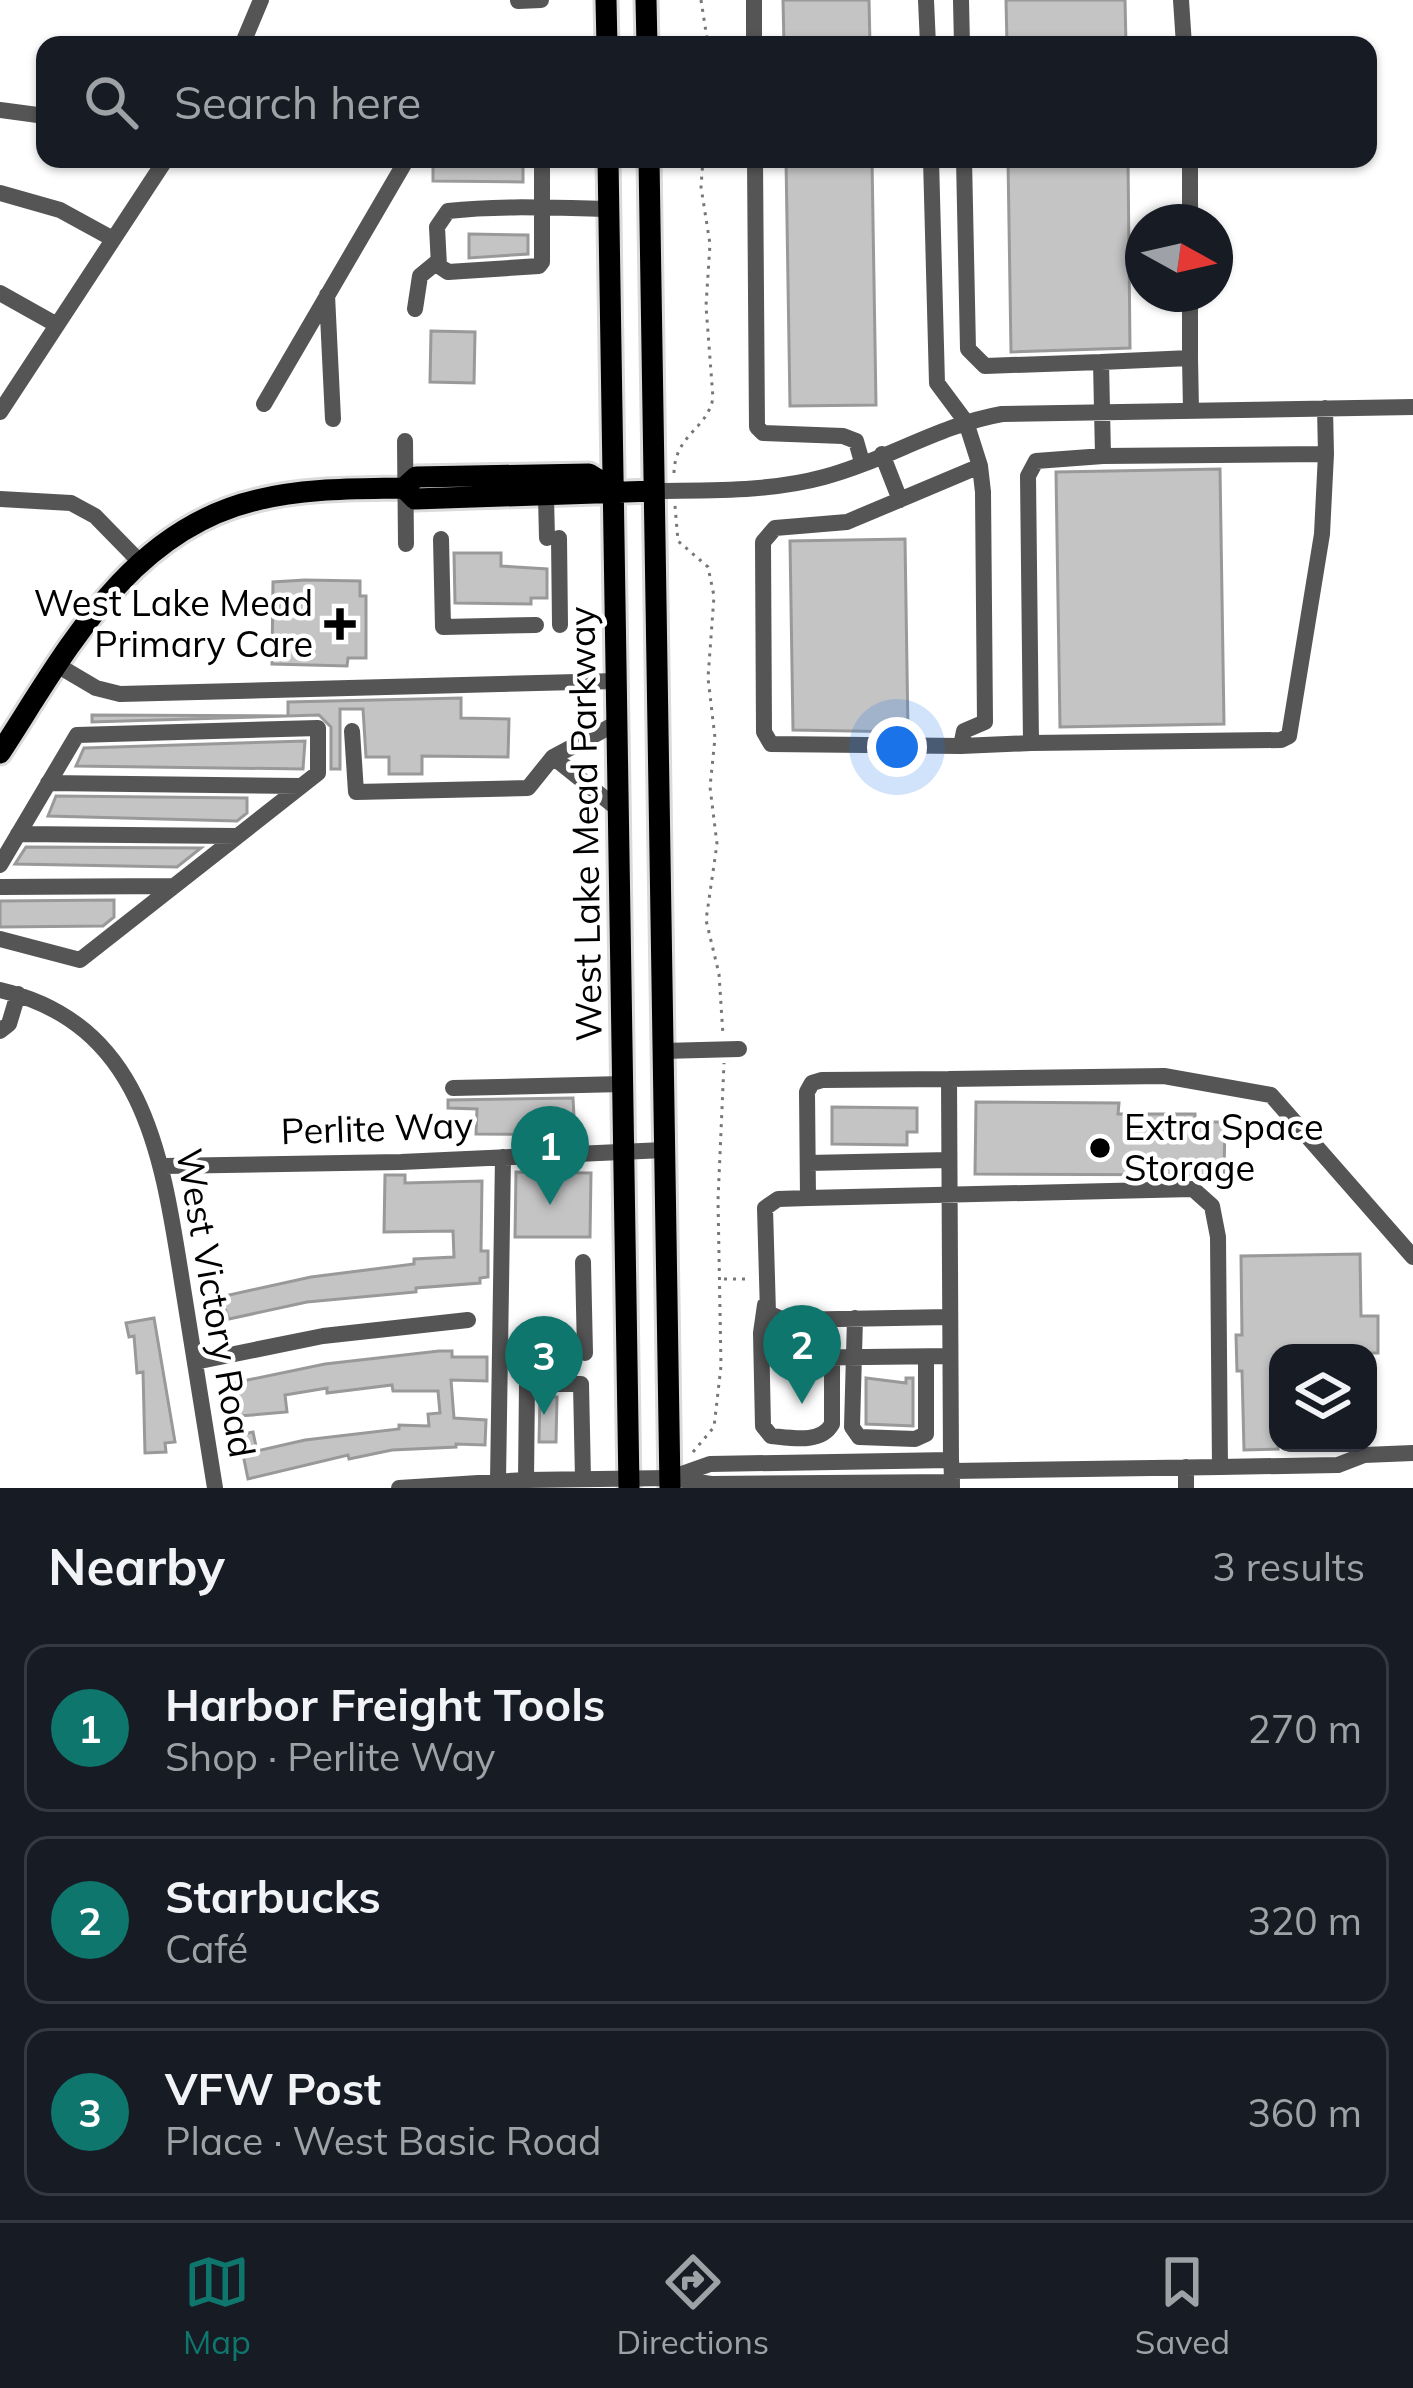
<!DOCTYPE html>
<meta charset="utf-8">
<style>
:root{--surface:#171b24;--page:#20242c;--text:#f1f3f6;--muted:#9ea1a6;--line:#363941;--accent:#0f766e}
body{margin:0;font-family:Mulish,sans-serif;background:var(--page);color:var(--text)}
.controls{position:absolute;right:36px;bottom:36px;display:grid;overflow:hidden;border-radius:24px;box-shadow:0 3px 9px #0004}
.controls button{width:108px;height:108px;display:grid;place-items:center;padding:0;border:0;border-bottom:3px solid var(--line);background:var(--surface);color:var(--text);font:60px sans-serif}
.compass{position:absolute;left:1125px;top:204px;width:108px;height:108px;border-radius:50%;background:var(--surface);box-shadow:0 3px 9px #0004;rotate:98deg}
.you{position:absolute;left:897px;top:747px;width:42px;height:42px;margin:-30px;border:9px solid #fff;border-radius:50%;background:#1a73e8;box-shadow:0 0 0 18px #1a73e833}
.badge{display:grid;place-items:center;width:78px;height:78px;border-radius:50%;background:var(--accent);color:#fff;font-size:39px;font-weight:700}
.pin{position:absolute;translate:-50% -99px;filter:drop-shadow(0 3px 6px #0008)}
.pin::after{content:'';position:absolute;top:63px;width:42px;height:36px;background:inherit;clip-path:polygon(0 0,100% 0,50% 100%)}
.list{margin:0;padding:0;list-style:none}
h2{display:flex;justify-content:space-between;align-items:center;height:156px;margin:0;padding:0 48px;font-size:51px}
h2 small{font-size:39px;font-weight:400;color:var(--muted)}
.list li{display:grid;grid-template-columns:78px 1fr auto;gap:36px;align-items:center;box-sizing:border-box;height:168px;margin:0 24px 24px;padding:0 24px;border:3px solid var(--line);border-radius:24px}
.list b{display:block;font-size:45px;white-space:nowrap}
.list p{margin:0;font-size:39px;white-space:nowrap;color:var(--muted)}
.list em{font-size:39px;font-style:normal;color:var(--muted)}
.icon{flex:none;width:66px;height:66px;fill:none;stroke:currentColor;stroke-width:2;stroke-linecap:round;stroke-linejoin:round}
.map{position:relative;flex:none;width:1413px;height:1488px;overflow:hidden}
.search{position:absolute;background:var(--surface);box-shadow:0 3px 9px #0004;left:36px;right:36px;top:36px;height:132px;display:flex;align-items:center;gap:30px;box-sizing:border-box;padding:0 42px;border-radius:24px;color:var(--muted);font-size:45px}
.sheet{height:732px;background:var(--surface)}
nav{display:flex;justify-content:space-around;align-items:center;box-sizing:border-box;height:168px;border-top:3px solid var(--line);background:var(--surface);font-size:33px;color:var(--muted)}
nav a{display:grid;justify-items:center;gap:6px}
nav .on{color:var(--accent)}
.map>svg:first-child{display:block}
</style>
<div class="map">
<svg width="1413" height="1488" viewBox="0 0 1413 1488">
<rect width="100%" height="100%" fill="#fff"/>
<path fill="#c4c4c4" stroke="#999" stroke-width="3" d="M783,0H869L870,45H784Z
M1006,0H1125L1126,45H1007Z
M433,159H523V182L433,181Z
M786,159H872L876,405L790,406Z
M1008,159H1128L1130,348L1011,352Z
M469,234L528,235V254L469,258Z
M431,331L475,332L474,383L430,382Z
M1220,469L1224,724L1060,727L1056,472Z
M905,539L908,732L793,730L790,541Z
M454,553H501V566L547,569V598H531V604L455,603Z
M305,580L360,581V596H366V658H348L347,666L272,664L273,582Z
M461,698V718L509,719L508,757L422,756V774H389V757H366L363,709H340V769H331V727L319,715L92,722V715L288,716V702Z
M305,741L303,769L76,766L84,748Z
M56,796L247,798V813L237,821L48,816Z
M26,847L201,848L177,867L15,864Z
M114,900V917L103,926L0,927V901Z
M573,1098L575,1135L476,1134L477,1109L448,1108V1100Z
M976,1102L1119,1103L1118,1114H1195V1122H1225L1224,1175L975,1174Z
M832,1107L917,1108V1132H907V1145L832,1144Z
M516,1172L591,1173L590,1237H515Z
M385,1175H405V1183L482,1181L481,1251H488V1277L480,1278V1283L416,1288V1292L307,1302L229,1319L220,1297L311,1277L414,1264V1259L454,1257L453,1231L384,1232Z
M1360,1254L1361,1316H1378V1353H1278V1449L1244,1450L1242,1371H1237L1236,1335H1242L1241,1256Z
M154,1318L175,1442L165,1443L166,1452L145,1453L143,1372L137,1373L134,1336L129,1337L126,1323Z
M439,1351H452V1357H487V1381L451,1380L454,1418L486,1420L485,1445L456,1444V1447L392,1450L349,1459L348,1455L248,1479L239,1435L253,1432L257,1451L305,1440L399,1429V1425L429,1426L428,1414L440,1413L438,1391H393L392,1385L327,1393V1388L285,1395L287,1412L240,1416L233,1383L325,1364Z
M866,1378L906,1383V1378H913V1426L866,1424Z
M540,1397H557L556,1442H539Z"/>
<g fill="none" stroke-linecap="round" stroke-linejoin="round">
<defs>
<path id="major" d="M606,0L607,45
M646,0L647,45
M608,159L629,1488
M649,159L670,1488
M404,488L415,499L654,491
M0,753C66,652 128,530 257,500C305,488 355,489 404,488L416,477L589,474L613,489"/>
</defs>
<use href="#major" stroke="#dbdbdb" stroke-width="27"/>
<path stroke="#777" stroke-width="3" stroke-dasharray="3 6" stroke-linecap="butt" d="M701,0L708,45
M674,473C675,434 707,430 713,398L706,306L710,244L701,187L703,159
M675,506L678,541L708,567L714,596L708,678L715,738L710,787L717,844L706,920L719,974L723,1035
M724,1279H751
M693,1452L714,1427L721,1366L718,1200L724,1063"/>
<path stroke="#555" stroke-width="16" d="M754,0V45
M926,0L928,45
M961,0L962,45
M1181,0L1184,45
M518,1L541,0
M242,45L261,0
M0,110L45,116
M542,159V262L539,266L448,272L439,266L437,227L448,211C501,205 556,208 609,209
M755,159L757,427L763,433L843,436L856,441L862,462
M931,159L937,383L966,422L980,466L983,492L985,722L964,731L961,746L771,744L764,732L763,542L775,528L847,522L980,466
M964,159L968,349L985,366L1101,362
M0,193L60,210L113,239
M1190,222V159
M0,293L57,325
M327,295L333,419
M415,309L420,276L437,262
M1190,358V294
M264,404L407,159
M1325,408L1326,454
M0,412L166,159
M405,441L406,544
M882,454L900,500
M1103,456L1036,461L1028,476L1031,743L1281,740L1289,736L1322,534L1326,454L1103,456L1101,362L1190,358L1191,410
M654,491C710,490 769,492 824,477C885,461 939,425 1002,414L1413,407
M546,497L547,538
M0,499L71,503L95,516L140,562
M559,538L560,625
M441,539L443,627L536,625
M57,665L96,688L120,694L616,681
M617,723L553,757L618,809
M352,731L356,792L528,788L553,757
M961,746L1031,743
M48,783L300,786
M18,834L237,836
M0,865L77,735L318,728V773L80,960L0,939
M0,887L173,886
M0,990C147,1024 163,1163 183,1288C194,1355 204,1421 215,1488
M0,1031L9,1024L18,994
M663,1051L739,1049
M949,1079L1164,1076L1271,1095L1413,1257
M453,1088L623,1084
M808,1163L949,1160
M164,1166L401,1162L664,1150
M808,1198L778,1199L765,1208L768,1313L784,1320L950,1317
M583,1262L585,1353
M765,1305L761,1333L763,1426L771,1436C792,1438 821,1444 832,1424V1357
M855,1318L852,1427L859,1437L915,1439L926,1434V1357
M784,1320L782,1358L950,1356
M195,1362L323,1336L468,1320
M1186,1467V1488
M1220,1467L1338,1465L1364,1455L1413,1453
M952,1471L1220,1467L1218,1237L1212,1206L1193,1189L808,1198L807,1092L812,1083L822,1080L949,1079C949,1206 950,1333 951,1460C952,1469 952,1479 952,1488
M676,1476L710,1464L951,1460
M526,1480L527,1384H581L583,1479
M498,1481L503,1157
M399,1488L526,1480L670,1478L711,1484L952,1482"/>
<use href="#major" stroke="#000" stroke-width="21"/>
</g>
<g fill="#000" stroke="#fff" stroke-width="4.5">
<path d="M334 606h12v12h12v12h-12v12h-12v-12h-12v-12h12z"/>
<circle cx="1100" cy="1148" r="12"/>
</g>
<g text-anchor="middle" stroke-width="9" stroke-linejoin="round" paint-order="stroke">
<g font-size="36" fill="#000" stroke="#fff" text-anchor="end">
<text x="313" y="616">West Lake Mead<tspan x="313" dy="41">Primary Care</tspan></text>
<text x="1124" y="1140" text-anchor="start">Extra Space<tspan x="1124" dy="41">Storage</tspan></text>
</g>
<g font-size="36" fill="#000" stroke="#fff">
<text transform="translate(585 824) rotate(-91)" y="13">West Lake Mead Parkway</text>
<text transform="translate(377 1128) rotate(-2)" y="13">Perlite Way</text>
<text transform="translate(216 1303) rotate(80)" y="13">West Victory Road</text>
</g>
</g>
</svg>
<div class="controls">
<button><svg class="icon" aria-label="layers" viewBox="0 0 24 24"><path d="M12 4l9 5-9 5-9-5zM3 14l9 5 9-5"/></svg></button>
</div>
<svg class="compass" viewBox="-18 -18 36 36"><path d="M0-13l5 13h-10z" fill="#e53935"/><path d="M0 13l5-13h-10z" fill="#9ea1a6"/></svg>
<div class="you"></div>
<div class="pin badge" style="left:550px;top:1205px">1</div>
<div class="pin badge" style="left:802px;top:1404px">2</div>
<div class="pin badge" style="left:544px;top:1415px">3</div>
<div class="search"><svg class="icon" aria-label="search" viewBox="0 0 24 24"><circle cx="10" cy="10" r="6"/><path d="M15 15l6 6"/></svg>Search here</div>
</div>
<section class="sheet">
<h2>Nearby<small>3 results</small></h2>
<ul class="list">
<li><span class="badge">1</span><div><b>Harbor Freight Tools</b><p>Shop · Perlite Way</p></div><em>270 m</em></li>
<li><span class="badge">2</span><div><b>Starbucks</b><p>Café</p></div><em>320 m</em></li>
<li><span class="badge">3</span><div><b>VFW Post</b><p>Place · West Basic Road</p></div><em>360 m</em></li>
</ul>
</section>
<nav>
<a class="on"><svg class="icon" aria-label="map" viewBox="0 0 24 24"><path d="M3 6l6-2 6 2 6-2v14l-6 2-6-2-6 2zM9 4v14M15 6v14"/></svg>Map</a>
<a><svg class="icon" aria-label="directions" viewBox="0 0 24 24"><path d="M12 3l9 9-9 9-9-9zM9 14v-3h6M13 9l2 2-2 2"/></svg>Directions</a>
<a><svg class="icon" aria-label="saved" viewBox="0 0 24 24"><path d="M7 4h10v16l-5-4-5 4z"/></svg>Saved</a>
</nav>
